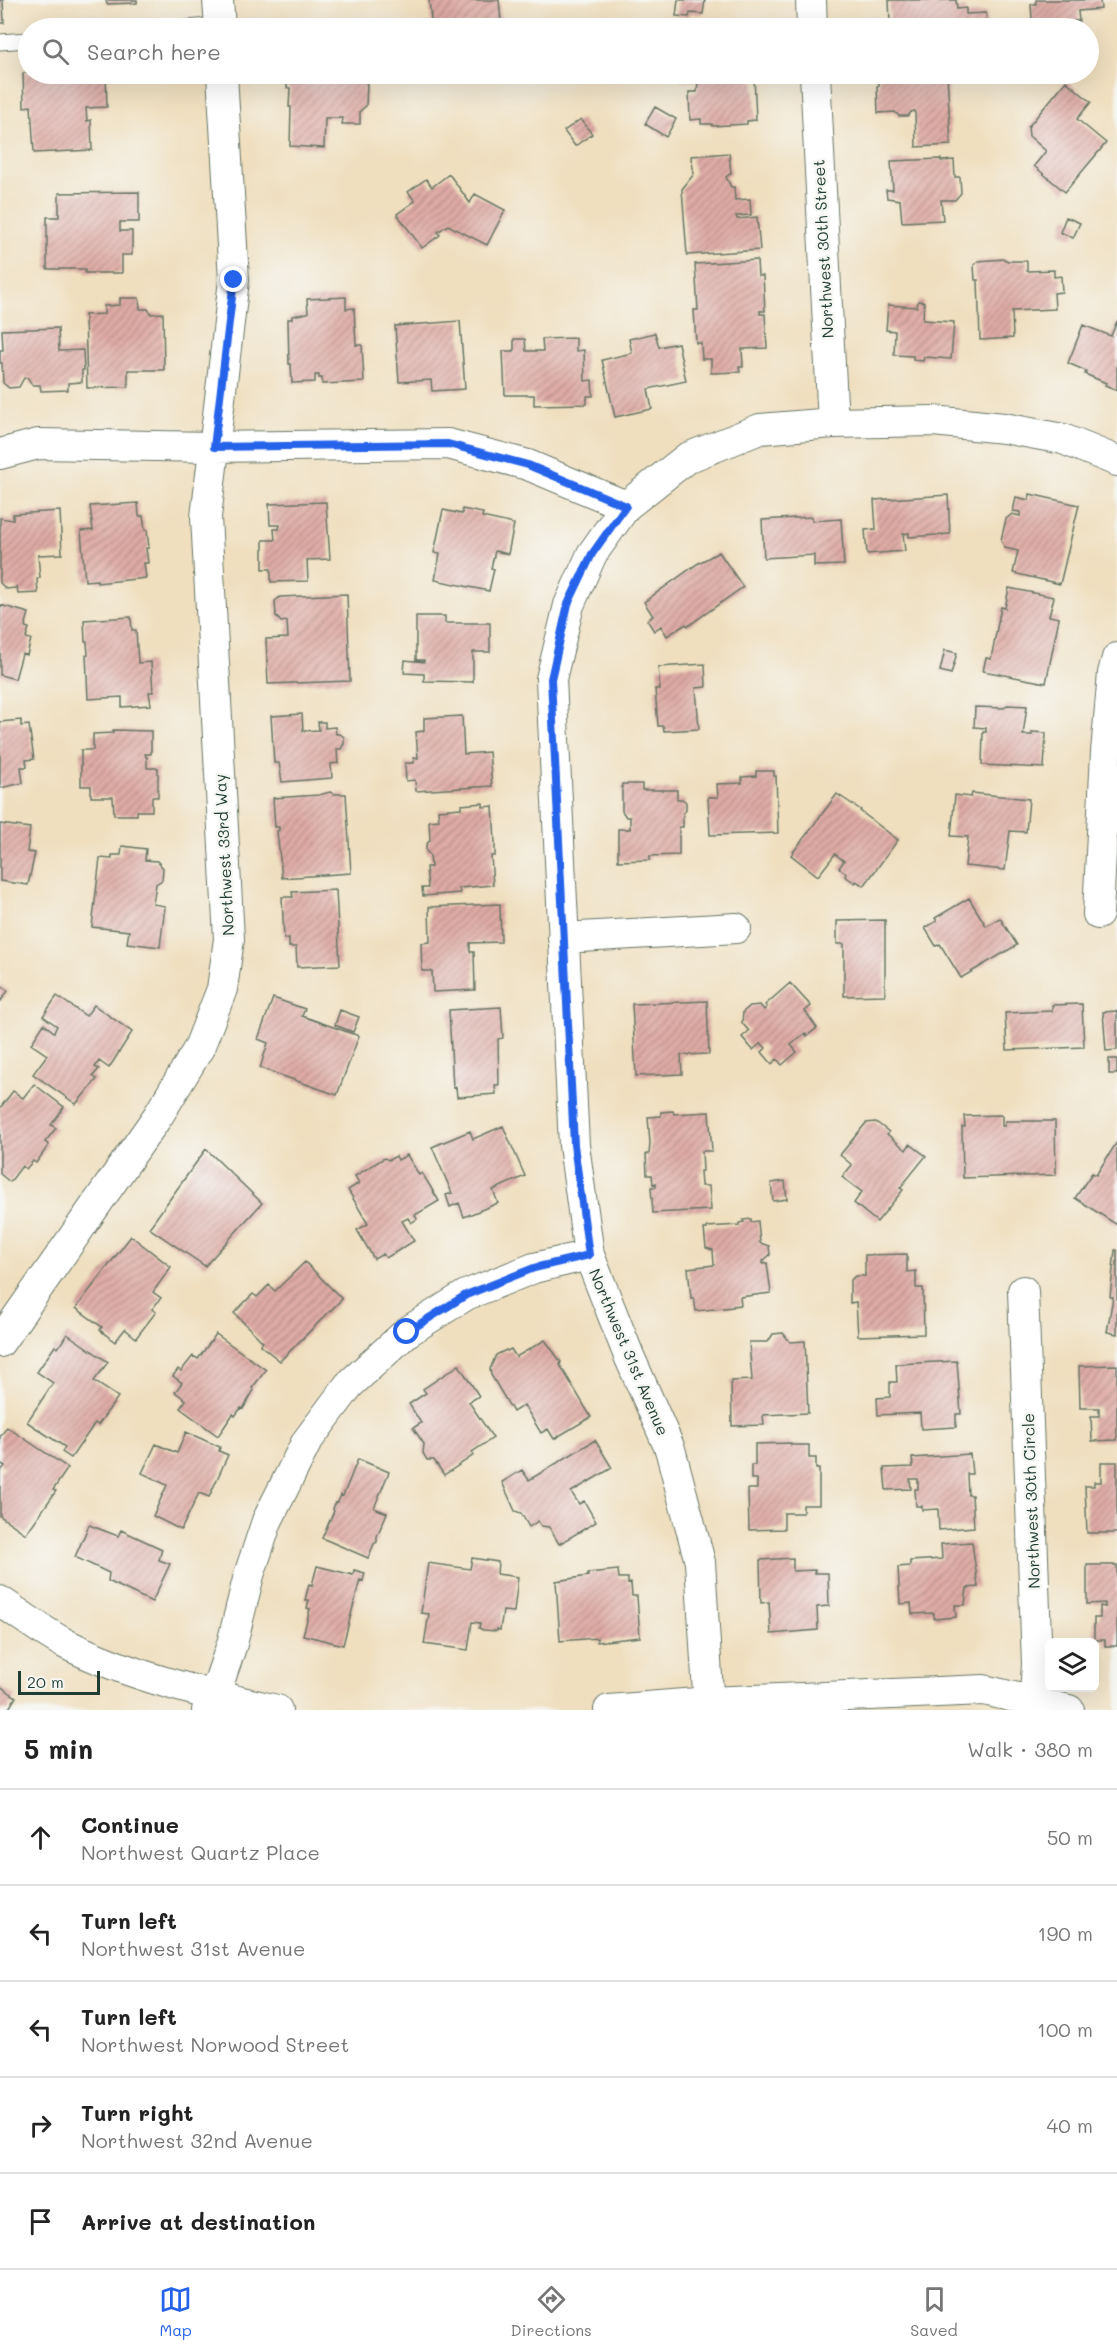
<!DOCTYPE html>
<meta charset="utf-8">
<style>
:root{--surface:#fff;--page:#f6f6f6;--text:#222;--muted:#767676;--line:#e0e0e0;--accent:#2563eb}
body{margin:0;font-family:Mali,sans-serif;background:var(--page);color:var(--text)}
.controls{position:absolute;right:18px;bottom:18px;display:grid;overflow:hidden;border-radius:9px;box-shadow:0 6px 24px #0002}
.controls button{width:54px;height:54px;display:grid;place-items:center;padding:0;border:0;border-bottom:2px solid var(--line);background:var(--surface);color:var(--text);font:30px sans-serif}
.scale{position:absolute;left:18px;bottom:15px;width:82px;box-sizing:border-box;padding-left:6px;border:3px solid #1f3d34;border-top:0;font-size:16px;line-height:21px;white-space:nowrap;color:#1f3d34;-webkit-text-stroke:4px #f6f6f2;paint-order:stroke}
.stop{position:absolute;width:18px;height:18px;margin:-14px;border:4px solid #2563eb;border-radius:50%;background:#fff}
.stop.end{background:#2563eb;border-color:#fff;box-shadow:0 2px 6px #0008}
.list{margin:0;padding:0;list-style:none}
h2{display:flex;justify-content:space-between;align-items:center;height:78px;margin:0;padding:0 24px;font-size:26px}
h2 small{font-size:20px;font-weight:400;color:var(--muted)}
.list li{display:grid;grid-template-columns:39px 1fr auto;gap:18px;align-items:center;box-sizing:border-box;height:96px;padding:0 24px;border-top:2px solid var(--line)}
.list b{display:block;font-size:22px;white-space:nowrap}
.list p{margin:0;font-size:20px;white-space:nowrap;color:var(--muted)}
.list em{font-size:20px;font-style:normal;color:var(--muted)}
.icon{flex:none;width:33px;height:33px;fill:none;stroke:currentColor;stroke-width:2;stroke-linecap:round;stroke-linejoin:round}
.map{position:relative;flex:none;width:1117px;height:1710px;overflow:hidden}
.search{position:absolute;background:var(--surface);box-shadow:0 6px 24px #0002;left:18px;right:18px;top:18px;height:66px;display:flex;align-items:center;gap:15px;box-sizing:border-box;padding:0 21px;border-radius:33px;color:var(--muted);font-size:22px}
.sheet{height:558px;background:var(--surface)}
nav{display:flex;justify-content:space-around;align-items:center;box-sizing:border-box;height:84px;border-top:2px solid var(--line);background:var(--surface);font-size:16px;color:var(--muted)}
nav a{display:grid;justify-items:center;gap:3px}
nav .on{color:var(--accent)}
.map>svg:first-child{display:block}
</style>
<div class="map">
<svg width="1117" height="1710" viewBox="0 0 1117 1710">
<defs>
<pattern id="building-hatch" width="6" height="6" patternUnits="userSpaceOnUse" patternTransform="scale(1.5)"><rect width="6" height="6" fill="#dfaba5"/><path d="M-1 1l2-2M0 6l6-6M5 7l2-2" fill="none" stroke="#b48c87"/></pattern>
</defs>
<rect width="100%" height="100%" fill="#f6f6f2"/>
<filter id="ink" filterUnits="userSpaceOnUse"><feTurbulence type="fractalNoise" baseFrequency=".0167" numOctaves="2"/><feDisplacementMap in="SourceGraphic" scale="12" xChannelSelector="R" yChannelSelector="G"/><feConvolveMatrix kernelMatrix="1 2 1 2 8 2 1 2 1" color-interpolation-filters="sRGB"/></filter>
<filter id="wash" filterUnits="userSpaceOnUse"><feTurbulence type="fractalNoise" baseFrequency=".008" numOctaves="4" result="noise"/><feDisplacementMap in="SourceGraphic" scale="24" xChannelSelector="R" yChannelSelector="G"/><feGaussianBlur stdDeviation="1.35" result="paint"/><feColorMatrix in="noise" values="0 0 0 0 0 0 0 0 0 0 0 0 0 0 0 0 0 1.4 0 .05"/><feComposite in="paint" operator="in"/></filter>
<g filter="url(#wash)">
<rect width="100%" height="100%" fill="#efdfbf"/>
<g id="blocks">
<path fill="url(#building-hatch)" d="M0,0H3L4,23H0Z
M106,0H137V3L107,4Z
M429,0H499L501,22L432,28Z
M678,0H705L703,14L690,13L689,17L676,16Z
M889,0H956L957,9L966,8V14L986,13L987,28H901L898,22L890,23Z
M1036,0H1100L1101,9L1078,11L1079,21H1075L1076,28H1030L1029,22L1032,19L1031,4H1036Z
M23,73L106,74L107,107L86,108L87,121L91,120L92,150L34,153L31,106L24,107Z
M288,74H366L365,77H361L367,84L366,106L360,111V124H342L343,118H325L324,148L290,146L291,107H289L290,88H287Z
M680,74H748V76H754L756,120L747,121V124L712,126V124H701V119L690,120L689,92H697L698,81H681Z
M879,74H947L951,145L916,147L915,111L911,112L908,116H899L895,112L878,113L877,86H879Z
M1066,81L1091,102L1077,119L1106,143L1065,192L1034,166L1046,151L1029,136L1028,127Z
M655,107L676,119L666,137L645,124Z
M581,119L592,134L575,146L564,131Z
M729,153L731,173L726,177L731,187H734L735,200L750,199L751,215L736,216L737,219L757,217L760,250L687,255L682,189L694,174L691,156Z
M941,159V161L954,160L955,177H960L961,193L955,200H941L943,220L902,222L900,200L887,198L886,190H893L891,161Z
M449,174L470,203L475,194L505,210L487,245L448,225L438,232L440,235L422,248L397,214L415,201L408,192L426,179L432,187Z
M139,192V222H120V231H132V255H122V273H85V269H47V217H59V193Z
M1066,217L1080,223L1073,238L1060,232Z
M1004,259L1008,261H1027V271L1054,270V277L1061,276L1062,292L1054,293L1055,309L1012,311L1013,338L980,340L978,280H975L974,265L978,261Z
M757,260L758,276H763L765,311H760V314H765L767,348L742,349L743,367H739L740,372L711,373V359H702L701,343H696L694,310H698L695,264Z
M346,297V309L354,308L356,345H362L364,382L322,384V378H319V375H315V382L292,383L291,364H289L288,319H292V316L308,313L307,299Z
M120,298H139L140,309H148L151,314L163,313L164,370H128V387L87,388L85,315L104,314V306L120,305Z
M918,301L924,302L923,320L954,322L951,359L924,357L923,361L913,360V356L894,355L895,331L886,330L888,305L917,307Z
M460,321L465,389L432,391L431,380L399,382L395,326Z
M1117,321V390L1105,385L1106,383L1085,374L1086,371L1068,363L1083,325L1111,336Z
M58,328L59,351L83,350L84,370H82V382L68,383V390L41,391L40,385H32L28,378H24L19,387L9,388L3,383L2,363H0V350H3L2,330Z
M655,333L659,347L678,343L686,381L648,389L652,409L615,417L602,360L632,353L629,339Z
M576,338V351L584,350L585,381L592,380L593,396H587V404L534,405V395H505L503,351H514V339H525L526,351H543L542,339Z
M1030,494L1079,505L1060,584L1013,573L1018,551L1005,548L1001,540L1006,519L1012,514L1020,516V512L1013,511L1016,497L1029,500Z
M948,495L950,534L909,537V533L903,534L905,551L867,554L865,530L876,529L874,500Z
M326,502L330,559L307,560L308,581L271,582V569H263V540H275L274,529H279L280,525H270L269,504Z
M138,503L139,516H143L145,530H147L149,548H146L148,563H144L146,578L97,583V580L85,581L81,531L93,530L90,506Z
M462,509L483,513L482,517L514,524L508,554L495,551L491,568L494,569L489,591L435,580L440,554L434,553L443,510L462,514Z
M60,511L62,554L38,555L40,578L37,579L38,593L18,594L17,586L15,588L6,589L0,583V518L13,520V514Z
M812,517V521L841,519L844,565L814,566V555L764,558L762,520Z
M719,552L743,587L688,626L686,624L667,636L661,626L654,631L647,620L653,616L644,602L697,564Z
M1009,588L1054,597L1049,616L1059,618L1046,683L983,671L986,658L991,659L1001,607L1005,608Z
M347,594L350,681L268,684L266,639L288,638L287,621L281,622L276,616L275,601L280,597Z
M0,605L29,613L25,627L29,628L26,638L31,639L27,655L22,654L15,679L0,675Z
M416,616H445V623H490V652H473V682L424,681V674L404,673L405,660L424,662V660H416Z
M131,617L132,630H136L138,663L151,662L153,692H149L151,705L122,707V697L88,699L86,655H88L87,642H85L84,620Z
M945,650L957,653L951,674L940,671Z
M705,664L706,687L696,688L699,729L664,731L663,726H658L655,689H660L658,667Z
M1007,705L1027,706L1023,735H1032V732L1046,733L1044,768L982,765L983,732H986V728L974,727L975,707L1004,708Z
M302,714L303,731L319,730L318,722H325V728L335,727L336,734H340L344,737V744L341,749H337L338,763L331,764L332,778L282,782L279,763H274L271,716Z
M462,716L464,754L489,752L492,786L416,791L415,780L406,781L405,763H414V758H418L416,732L424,731V718Z
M21,720V726L29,725L34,759L26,760L27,767H21L23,783L0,788V722Z
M113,730L151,731V754H145L146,757H147V768H158V797H152V811H137V815H114L113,797H91V786H81V750H93V734L113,733Z
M756,771H774V776H776L778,833L710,835L708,797H718L717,784L742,783V777L756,776Z
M622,784H642V790H677V799H682L686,802V810L683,814V827H679V855L650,856V860L618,861V829H630V817H626L622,811Z
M330,792L334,794H346L351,873L282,878L277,831L279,830V827H275L273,798L319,795Z
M972,793L1029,799L1026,832L1010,831L1005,870L965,866L968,837L951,836L955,795L971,797Z
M837,794L861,810L860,811L898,840L864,886L856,881L855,883L845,876L846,873L839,868L844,861L835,854L818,876L791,855Z
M483,803V807L493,806L495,842V856H491L493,885L459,888L460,893L423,896L422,888H428L426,867H431L430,855L426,851V845L430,840L429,821L439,820L438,810L461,808V805Z
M0,824L30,828L27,852L35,853L28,885L0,881Z
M122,846L146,849L145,860L157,861L163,868L162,880L156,884L153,904L165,906L160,947L127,943L129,931L92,927L100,858L112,859V855H121Z
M336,890L340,965L297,967L296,947H289V938L284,939L282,897H293L292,892Z
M969,898L986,926L1000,918L1017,945L961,978L940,944L936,946L925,928L937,921L935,918Z
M500,904L501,942L470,943V952H474L475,990L433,992L432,971H422L421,943L430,942L429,907Z
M885,920V995L844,996V944H837V921Z
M790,983L811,1006L805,1011L817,1028L807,1036L805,1033L791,1045L797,1052L782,1065L777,1059L772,1064L762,1052L766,1048L761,1043L753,1050L742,1037L749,1031L742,1023L743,1012L750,1006L760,1005L764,1010L767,1007L765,1005Z
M0,985L8,991L0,1002Z
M57,996L86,1016L94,1005L132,1032L109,1068L99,1061L95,1067L99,1069L93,1076L97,1079L76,1104L33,1074L47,1055L31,1044L44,1024L54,1032L57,1026L43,1016Z
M273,998L305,1009L302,1016L359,1036L337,1095L260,1068L268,1043L258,1039Z
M707,1001L709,1054L681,1055L682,1074L636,1076L632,1004Z
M1082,1004L1084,1047L1007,1050L1005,1013L1052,1011V1005Z
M501,1007L503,1038L498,1039L499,1085H495L496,1094L457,1097L456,1087L453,1088L449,1010Z
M340,1010L359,1017L353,1032L335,1025Z
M1117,1011V1050L1106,1051L1103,1012Z
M1109,1059H1117V1074H1109Z
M34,1084L64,1107L51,1125L56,1128L45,1142L49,1145L36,1163L33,1161L26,1169L22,1166L10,1182L0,1174V1108L13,1091L23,1098Z
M673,1111L674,1114L709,1112L712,1151H702L703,1171H700L701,1186H709L711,1210L653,1213L651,1187H656V1183L653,1184L652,1175H647L646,1154H649L650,1143L648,1117L661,1116V1112Z
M1002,1115V1126H1005V1121H1055L1056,1175L963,1178L962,1127H965L964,1116Z
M876,1122L889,1132L887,1134L906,1150L910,1144L926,1156L900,1188L903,1190L877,1222L854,1203L862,1192L842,1177L852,1165L840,1155L866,1123Z
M503,1126L525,1176L493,1190L498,1203L464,1217L459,1203L450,1207L446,1195L452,1193L432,1147L470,1131L473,1139Z
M1117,1142V1225L1075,1198L1092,1173L1096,1175Z
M206,1149L262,1203L205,1266L149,1228Z
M407,1155L419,1175L422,1173L439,1201L415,1215L417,1219L411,1223L408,1218L402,1221L414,1241L386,1258L383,1254L374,1259L357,1230L368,1224L348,1190L359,1183L355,1176L384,1158L389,1160L396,1156L398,1160Z
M785,1181L787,1199L773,1201L771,1183Z
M751,1219V1222L758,1221L760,1243L769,1246L770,1255L763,1261V1264L767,1263L771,1293L740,1297L741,1305L733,1306V1307L696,1311L694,1298H691L688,1268L714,1265L713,1250L706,1248L704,1229H707V1227L739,1225V1223L744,1222L743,1220Z
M131,1236L171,1267L153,1292L161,1298L152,1309L156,1312L136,1338L125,1329L115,1342L100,1330L102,1327L76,1308Z
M1115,1250H1117V1334L1107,1332L1113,1297H1110Z
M907,1254V1272L916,1271V1288H923L924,1334L858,1336L856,1302L850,1303V1281L855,1276H865V1255Z
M305,1262L342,1299L280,1361L260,1345L263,1342L234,1313L253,1294L257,1297L269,1285L275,1291Z
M783,1333L790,1342L805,1341L808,1413L763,1415L764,1425L732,1426L731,1381L752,1380L749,1342H768L773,1334Z
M67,1334L108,1362L94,1381L118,1397L98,1425L95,1423L71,1458L62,1452L65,1447L27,1422L53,1383L37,1372L55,1346L58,1348Z
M216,1334L266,1370L252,1388L254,1390L243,1409L241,1408L235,1416L233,1414L218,1436L180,1408L186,1400L175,1392L182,1383L173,1376L178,1369L181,1371L193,1356L198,1359Z
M545,1340L561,1362L560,1365L591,1417L554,1439L548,1429L541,1433L524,1405L513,1412L491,1375L490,1369L496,1355L506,1350L507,1351L511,1349L516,1357Z
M957,1361L961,1414H956V1427L921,1429L920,1413L878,1415L877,1398L890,1397V1382H897L896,1364Z
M459,1365L479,1396L469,1402L493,1438L472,1452L474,1455L444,1475L434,1460H427L423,1453L424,1444L413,1428L421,1423L409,1404L426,1393L423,1389Z
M1117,1365V1440L1092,1441L1091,1416H1099V1408H1080L1079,1366Z
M7,1427L68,1468L53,1490L56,1491L26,1534L0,1516V1472L5,1466L0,1463V1437Z
M186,1432L220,1447L219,1451L228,1455L209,1497L199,1493L181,1530L153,1516L167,1485L142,1473L156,1444L177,1453Z
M595,1440L612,1468L571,1492L579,1504L584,1501L596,1522L559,1544L549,1527L541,1526L538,1521L529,1527L521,1513L515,1511L502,1482L522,1470L529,1480Z
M791,1443V1445H809V1458H816V1469H819V1505H803V1513H784V1529L749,1530L748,1489H757V1479H751V1465H755V1444Z
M970,1454L972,1474H967L968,1495H972L974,1527L939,1530L938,1509L922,1510V1506H916L915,1489H918V1479H910L911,1489L886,1490L884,1468L913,1467L912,1458Z
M358,1459L389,1472L374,1508L387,1513L377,1536V1542L374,1544L368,1558L322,1538L334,1511L333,1509L335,1503L338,1502L341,1495L343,1496Z
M1101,1462H1117V1533H1087L1085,1486H1094V1482H1101Z
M89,1525L118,1536L121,1530L162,1549L159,1560L170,1564L152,1602L108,1581L109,1573L75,1557Z
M972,1542L978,1587L967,1588L965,1605H955L956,1617L934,1619V1613L912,1614L911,1603L900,1604L898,1567L910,1566V1561L942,1559L941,1544Z
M472,1558L498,1562L497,1574L518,1577L514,1612L503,1611L500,1630L497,1629V1631L483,1630L479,1628L480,1623L472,1622L468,1650L424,1644L429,1614L421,1613L428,1563L470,1569Z
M793,1558V1571L815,1570L814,1573H828L829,1606L817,1607L818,1630L771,1634L769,1602L761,1603L760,1560Z
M1087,1565H1117V1646H1105V1640H1094V1618H1100V1606L1105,1607V1603L1087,1604Z
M317,1566L353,1575L354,1570L365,1573L363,1581L360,1580L343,1645L303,1635L310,1609L307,1608L309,1600H305L309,1584L312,1585Z
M618,1570L619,1578H628V1584L631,1583L632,1596H637L640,1637L597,1642V1638L560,1641L556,1581L588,1576V1573Z
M0,1686L16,1697L8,1710H0Z"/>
</g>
</g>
<g filter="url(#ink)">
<use href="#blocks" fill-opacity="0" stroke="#687665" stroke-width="1.5"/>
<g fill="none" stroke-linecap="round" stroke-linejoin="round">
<defs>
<path id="service" d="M187,28L220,25
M0,42L28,40"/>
<path id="minor" d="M218,0L220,28
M811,0L812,28
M815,74L833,423
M0,454L38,444L214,447L448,444L528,465L626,506
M1098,914L1106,752L1113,673L1117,658
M563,938L736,928
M1023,1291L1037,1664L1034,1710
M0,1342L158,1116L199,1048L222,989L229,939L206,517L234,280L222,74
M0,1601C21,1615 43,1632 66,1644C132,1677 205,1694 277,1710
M207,1710L214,1697L232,1644L249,1575L267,1521L307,1441L349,1385L407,1332L466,1295L534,1268L589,1255
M609,1710L709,1702L984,1690L1069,1710
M709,1710L700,1562L670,1449L629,1356L589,1255L574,1145L551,679L569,605L592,554L626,506L687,458L760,429L833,423L933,421L1004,428L1063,439L1117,461"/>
</defs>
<use href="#service" stroke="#687665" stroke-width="17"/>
<use href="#minor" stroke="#687665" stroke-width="32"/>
<use href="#service" stroke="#fff" stroke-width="15"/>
<use href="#minor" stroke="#fff" stroke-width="30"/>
</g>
</g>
<g fill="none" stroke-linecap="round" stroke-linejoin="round" filter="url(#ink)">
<path stroke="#2563eb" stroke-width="8" d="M234,280L214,447L448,444L528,465L626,506L592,554L568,604L551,679L574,1145L589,1255L534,1268L466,1295L407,1332"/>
</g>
<g text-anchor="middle" stroke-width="5" stroke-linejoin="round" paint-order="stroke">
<g font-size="16" fill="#1f3d34" stroke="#f6f6f2">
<text transform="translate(823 249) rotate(-93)" y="6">Northwest 30th Street</text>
<text transform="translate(224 855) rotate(-93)" y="6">Northwest 33rd Way</text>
<text transform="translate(629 1352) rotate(67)" y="6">Northwest 31st Avenue</text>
<text transform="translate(1031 1501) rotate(-92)" y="6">Northwest 30th Circle</text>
</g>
</g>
</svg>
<div class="controls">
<button><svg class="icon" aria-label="layers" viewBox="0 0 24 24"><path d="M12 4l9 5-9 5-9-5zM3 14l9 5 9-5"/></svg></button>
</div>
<div class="scale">20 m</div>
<div class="stop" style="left:407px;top:1332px"></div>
<div class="stop end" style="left:234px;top:280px"></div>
<div class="search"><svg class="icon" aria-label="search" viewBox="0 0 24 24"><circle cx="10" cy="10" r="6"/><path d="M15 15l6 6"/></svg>Search here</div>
</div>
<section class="sheet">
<h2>5 min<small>Walk · 380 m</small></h2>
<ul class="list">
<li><svg class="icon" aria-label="ahead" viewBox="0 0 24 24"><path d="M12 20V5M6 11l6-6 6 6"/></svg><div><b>Continue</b><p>Northwest Quartz Place</p></div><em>50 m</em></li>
<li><svg class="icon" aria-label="left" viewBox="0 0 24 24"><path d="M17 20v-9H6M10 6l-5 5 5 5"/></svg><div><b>Turn left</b><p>Northwest 31st Avenue</p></div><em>190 m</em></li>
<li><svg class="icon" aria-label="left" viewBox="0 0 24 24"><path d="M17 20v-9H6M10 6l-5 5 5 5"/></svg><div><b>Turn left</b><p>Northwest Norwood Street</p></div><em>100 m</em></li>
<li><svg class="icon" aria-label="right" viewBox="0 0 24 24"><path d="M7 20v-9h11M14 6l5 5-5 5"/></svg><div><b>Turn right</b><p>Northwest 32nd Avenue</p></div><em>40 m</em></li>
<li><svg class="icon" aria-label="arrive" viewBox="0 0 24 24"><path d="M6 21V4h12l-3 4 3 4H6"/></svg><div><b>Arrive at destination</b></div></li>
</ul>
</section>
<nav>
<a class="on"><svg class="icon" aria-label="map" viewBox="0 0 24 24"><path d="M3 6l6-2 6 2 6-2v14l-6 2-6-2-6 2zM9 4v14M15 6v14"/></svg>Map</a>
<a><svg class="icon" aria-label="directions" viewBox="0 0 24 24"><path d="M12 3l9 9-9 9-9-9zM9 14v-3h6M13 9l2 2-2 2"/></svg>Directions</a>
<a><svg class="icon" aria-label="saved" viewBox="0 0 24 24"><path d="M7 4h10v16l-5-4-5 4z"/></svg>Saved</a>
</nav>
